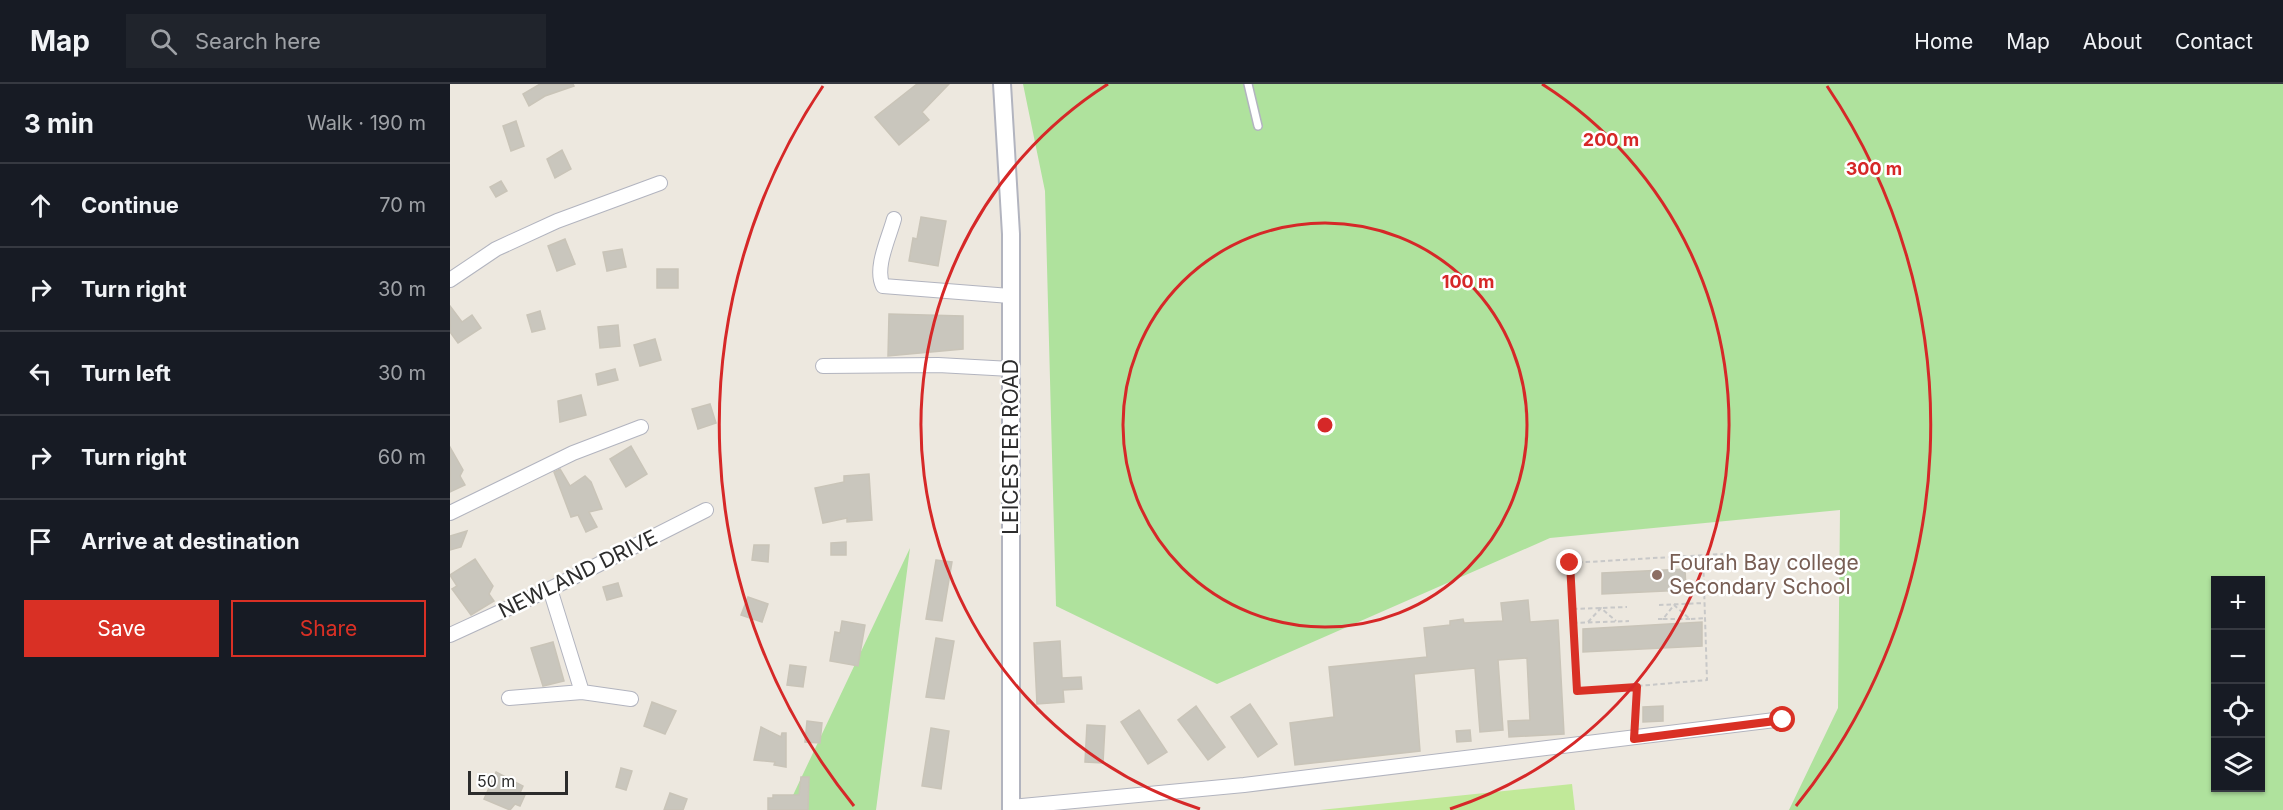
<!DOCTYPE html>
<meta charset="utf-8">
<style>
:root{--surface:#171b24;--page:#20242c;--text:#f1f3f6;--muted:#9ea1a6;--line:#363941;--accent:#d93025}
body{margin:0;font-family:Inter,sans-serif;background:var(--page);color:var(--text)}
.controls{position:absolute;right:18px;bottom:18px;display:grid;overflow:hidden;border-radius:0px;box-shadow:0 2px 4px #0004}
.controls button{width:54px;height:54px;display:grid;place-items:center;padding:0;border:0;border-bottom:2px solid var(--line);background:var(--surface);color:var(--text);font:30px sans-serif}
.scale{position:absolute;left:18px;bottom:15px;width:100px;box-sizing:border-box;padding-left:6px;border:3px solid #2c2c2c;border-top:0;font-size:16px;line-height:21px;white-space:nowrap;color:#2c2c2c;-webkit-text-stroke:4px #fff;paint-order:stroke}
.stop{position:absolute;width:18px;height:18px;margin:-14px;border:4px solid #d93025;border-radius:50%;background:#fff}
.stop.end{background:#d93025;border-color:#fff;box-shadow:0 2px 6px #0008}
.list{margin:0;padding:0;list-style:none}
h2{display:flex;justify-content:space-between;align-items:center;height:78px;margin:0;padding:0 24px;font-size:26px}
h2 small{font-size:20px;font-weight:400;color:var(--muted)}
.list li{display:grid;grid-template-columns:39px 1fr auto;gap:18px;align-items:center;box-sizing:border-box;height:84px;padding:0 24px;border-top:2px solid var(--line)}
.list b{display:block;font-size:22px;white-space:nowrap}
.list em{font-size:20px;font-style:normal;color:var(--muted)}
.actions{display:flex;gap:12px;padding:18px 24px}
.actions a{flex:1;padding:14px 0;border:2px solid var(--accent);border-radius:0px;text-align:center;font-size:21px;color:var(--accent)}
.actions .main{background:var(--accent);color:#fff}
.icon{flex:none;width:33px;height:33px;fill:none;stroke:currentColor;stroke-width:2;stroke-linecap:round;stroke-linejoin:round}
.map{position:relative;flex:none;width:1833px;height:726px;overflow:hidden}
header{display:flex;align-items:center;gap:36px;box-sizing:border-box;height:84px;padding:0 30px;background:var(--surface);border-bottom:2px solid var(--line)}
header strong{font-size:28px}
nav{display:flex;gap:33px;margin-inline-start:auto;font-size:21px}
.search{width:420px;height:54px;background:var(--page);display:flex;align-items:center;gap:15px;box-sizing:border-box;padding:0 21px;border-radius:0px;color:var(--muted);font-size:22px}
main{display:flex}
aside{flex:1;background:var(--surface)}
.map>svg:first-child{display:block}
</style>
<header>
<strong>Map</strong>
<div class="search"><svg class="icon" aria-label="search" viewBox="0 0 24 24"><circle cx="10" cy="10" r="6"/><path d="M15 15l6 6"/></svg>Search here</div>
<nav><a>Home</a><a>Map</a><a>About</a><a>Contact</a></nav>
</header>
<main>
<aside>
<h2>3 min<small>Walk · 190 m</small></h2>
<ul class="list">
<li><svg class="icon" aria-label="ahead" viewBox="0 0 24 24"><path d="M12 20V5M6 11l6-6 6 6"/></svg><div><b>Continue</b></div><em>70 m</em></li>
<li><svg class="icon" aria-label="right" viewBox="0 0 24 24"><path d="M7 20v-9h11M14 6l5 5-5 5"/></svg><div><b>Turn right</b></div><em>30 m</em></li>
<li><svg class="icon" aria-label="left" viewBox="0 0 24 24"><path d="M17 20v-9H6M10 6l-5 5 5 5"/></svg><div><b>Turn left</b></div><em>30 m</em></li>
<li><svg class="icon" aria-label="right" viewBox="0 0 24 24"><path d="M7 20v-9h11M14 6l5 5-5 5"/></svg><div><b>Turn right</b></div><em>60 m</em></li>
<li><svg class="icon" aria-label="arrive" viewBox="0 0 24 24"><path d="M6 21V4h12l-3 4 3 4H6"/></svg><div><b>Arrive at destination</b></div></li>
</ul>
<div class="actions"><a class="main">Save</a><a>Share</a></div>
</aside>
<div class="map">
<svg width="1833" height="726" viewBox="0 0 1833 726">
<rect width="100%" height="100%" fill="#ede8df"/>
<path fill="#afe29d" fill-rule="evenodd" d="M573,0H1833V726H1339L1388,624L1390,426L1100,454L767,600L606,522L595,107ZM1766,496H1810V704H1766Z
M460,464L426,726H336Z"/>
<path fill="#c1e999" d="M1122,700L1125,726H870Z"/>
<path fill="#c9c6bd" stroke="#c9c4b8" stroke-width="1.5" d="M90,0H123L124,2L95,12L79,22L73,10Z
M467,0H499L472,28L479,36L449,61L425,33Z
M66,37L74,62L61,67L53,42Z
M112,66L121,85L105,94L97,75Z
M51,97L57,107L46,113L40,103Z
M471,133L496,137L488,182L459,177L463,154L467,155Z
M115,155L125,180L107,187L98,162Z
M172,165L176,183L157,187L153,168Z
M207,185H228V204H207Z
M0,222L12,238L22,231L31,244L8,259L0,248Z
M90,227L95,245L82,248L77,231Z
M439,230L513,232V265L438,272Z
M168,241L170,262L150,264L148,243Z
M205,255L211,276L190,282L184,261Z
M165,285L168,296L148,301L146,290Z
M131,311L136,331L110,338L108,317Z
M260,320L266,339L248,345L242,325Z
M181,362L197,390L176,403L160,375Z
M0,363L13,386L10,392L15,401L0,408Z
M110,385L120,402L135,392L141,398L152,425L139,428L147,443L136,448L128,431L121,433L104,388Z
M419,390L422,436L397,438V434L373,439L365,404L394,398V392Z
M17,447L11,463L0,466V452Z
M396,458V471H381V459Z
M304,461H319L318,478L302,476Z
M25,475L43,502L39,510L44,517L21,531L2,505L7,502L0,491Z
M486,476L502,478L492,537L476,535Z
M1235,485L1236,506L1152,510V489Z
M168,499L172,512L157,516L153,503Z
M298,513L318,520L312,538L291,531Z
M1078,516L1080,538L1108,536L1114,650L1059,653L1058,637L1080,636L1077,574L1048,576L1053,646L1030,648L1025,584L964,590L970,667L845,681L840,639L884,633L879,583L977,573L974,544L1000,541V537L1013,535L1014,539L1053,537L1051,519Z
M392,537L415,541L408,582L380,577L385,548L390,549Z
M1252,538V562L1133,568V545Z
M486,554L504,557L494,615L476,613Z
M610,557L612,594L631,593L632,605L613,606L614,618L587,620L584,559Z
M103,558L114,597L93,602L81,564Z
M340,581L356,583L353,603L337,601Z
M202,618L226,627L215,650L194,642Z
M800,620L827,660L808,673L781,633Z
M746,622L775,663L758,676L728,636Z
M1213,622V637L1193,638V623Z
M689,626L717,668L698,680L671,638Z
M357,637L372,639L370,659L355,658Z
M637,641L655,642L653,679L635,678Z
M311,643L331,653L332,649H336V683L324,681L325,678L304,676Z
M481,644L499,647L491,705L472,702Z
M1020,646L1021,657L1007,658L1006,647Z
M171,684L182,687L176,706L166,703Z
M46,688L73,702L70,709L75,711L70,722L65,720L60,726L34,715Z
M351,693H359L358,726H318V714H323V711H349Z
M220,709L237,715L233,726H214Z"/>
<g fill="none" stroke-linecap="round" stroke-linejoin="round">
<defs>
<path id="service" d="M798,0L808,42"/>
<path id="minor" d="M444,135C439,154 424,184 433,202L560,212
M0,196L46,165L107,137L210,99
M373,282L488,281L561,285
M0,429L123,369L191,343
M100,505L132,608L181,615
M0,551L100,505L256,426
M59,614L132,608
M561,723L794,701L1333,635"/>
<path id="tertiary" d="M552,0L561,150V726"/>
</defs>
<use href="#service" stroke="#b2b4bf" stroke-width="10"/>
<use href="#minor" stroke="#b2b4bf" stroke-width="16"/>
<use href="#tertiary" stroke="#b2b4bf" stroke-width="20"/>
<path stroke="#c8c8c8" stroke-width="2" stroke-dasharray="4.5 3" stroke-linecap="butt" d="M1209,521L1254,519
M1123,525L1177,523
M1208,535H1213L1224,521L1240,535L1255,534
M1213,535H1240
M1138,538L1151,524L1166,537
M1123,539L1179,537
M1188,602L1257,596L1253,471
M1185,639L1187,603L1127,607L1120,479L1273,470"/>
<use href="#service" stroke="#fff" stroke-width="7"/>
<use href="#minor" stroke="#fff" stroke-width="14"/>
<use href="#tertiary" stroke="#fff" stroke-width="16"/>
</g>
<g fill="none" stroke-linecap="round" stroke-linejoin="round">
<path stroke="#d93025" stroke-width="8" d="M1120,479L1127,607L1187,603L1184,655L1333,636"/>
</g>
<g fill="none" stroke="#d62828" stroke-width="3">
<circle cx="875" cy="341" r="202"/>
<path d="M750 725A404 404 0 0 1 658 0M1092 0A404 404 0 0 1 1000 725"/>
<path d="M404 722A606 606 0 0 1 373 2M1377 2A606 606 0 0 1 1346 722"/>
</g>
<circle fill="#8d6e63" stroke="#fff" stroke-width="2" cx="1207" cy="491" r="6"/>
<g text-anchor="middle" stroke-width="5" stroke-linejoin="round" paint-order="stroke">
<g font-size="21" fill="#2c2c2c" stroke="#fff">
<text transform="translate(561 363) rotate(-90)" y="7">LEICESTER ROAD</text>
<text transform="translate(128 490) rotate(-26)" y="7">NEWLAND DRIVE</text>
</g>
<g font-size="21" fill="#785e54" stroke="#fff" text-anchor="start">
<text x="1219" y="486">Fourah Bay college<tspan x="1219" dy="24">Secondary School</tspan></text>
</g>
</g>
<circle cx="875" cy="341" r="9" fill="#d62828" stroke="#fff" stroke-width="3"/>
<g font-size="18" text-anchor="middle" font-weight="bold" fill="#d62828" stroke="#fff" stroke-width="5" stroke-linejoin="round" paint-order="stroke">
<text x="1161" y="62">200 m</text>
<text x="1424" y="91">300 m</text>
<text x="1018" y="204">100 m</text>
</g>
</svg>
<div class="controls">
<button>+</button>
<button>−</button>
<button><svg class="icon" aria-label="locate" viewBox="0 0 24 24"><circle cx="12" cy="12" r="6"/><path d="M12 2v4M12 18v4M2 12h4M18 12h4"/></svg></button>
<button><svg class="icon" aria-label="layers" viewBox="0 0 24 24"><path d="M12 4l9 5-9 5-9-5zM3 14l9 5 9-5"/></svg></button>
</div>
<div class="scale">50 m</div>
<div class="stop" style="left:1333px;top:636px"></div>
<div class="stop end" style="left:1120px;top:479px"></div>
</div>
</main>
